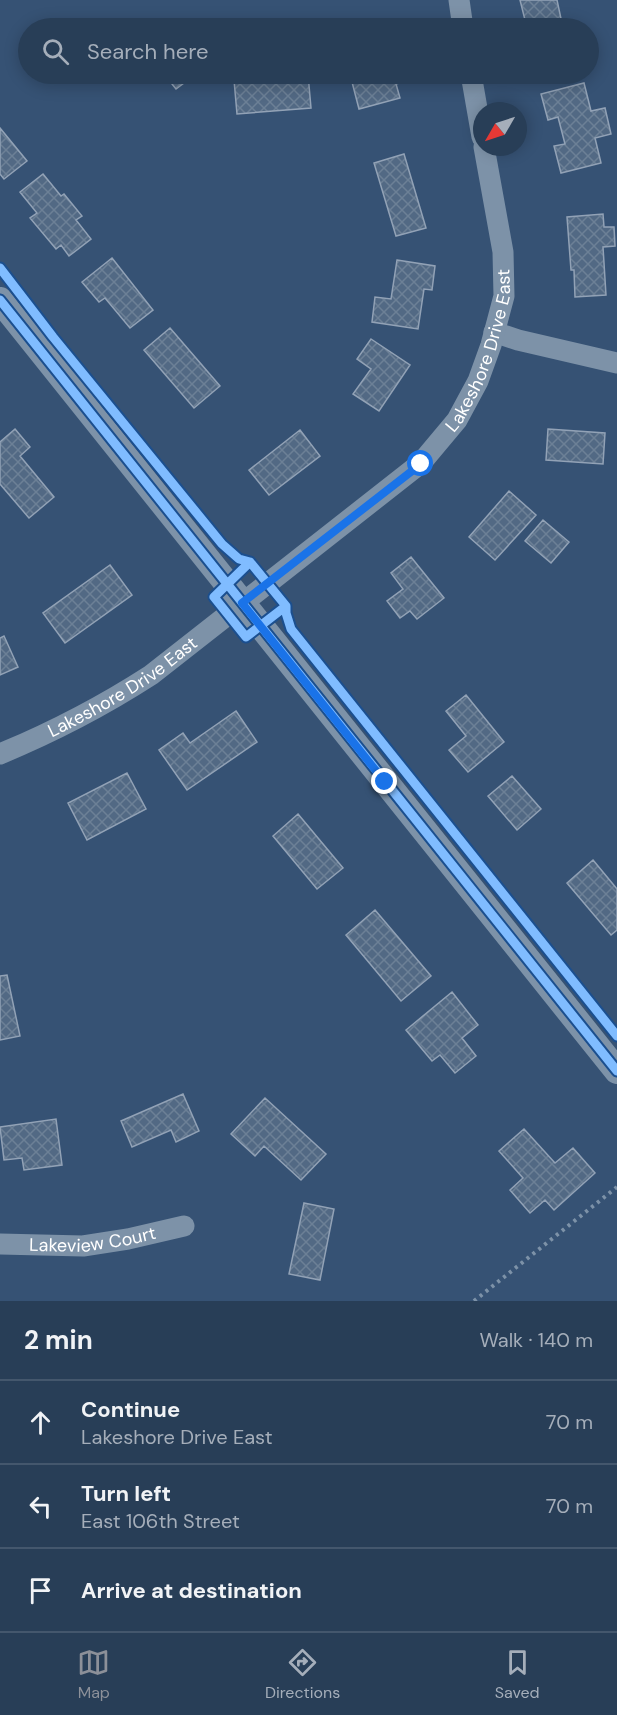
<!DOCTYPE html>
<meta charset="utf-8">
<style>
:root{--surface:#283e57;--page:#344961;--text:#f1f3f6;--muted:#a5aeba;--line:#44576d;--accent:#8c9099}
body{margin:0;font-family:"DM Sans",sans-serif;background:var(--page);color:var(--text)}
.compass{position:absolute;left:473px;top:102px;width:54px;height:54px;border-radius:50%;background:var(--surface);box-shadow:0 3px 15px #0003;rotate:231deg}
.stop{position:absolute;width:18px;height:18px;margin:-14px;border:4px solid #1a73e8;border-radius:50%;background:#fff}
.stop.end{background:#1a73e8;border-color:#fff;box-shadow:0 2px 6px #0008}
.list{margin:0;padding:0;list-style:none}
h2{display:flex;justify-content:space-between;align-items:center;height:78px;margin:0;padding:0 24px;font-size:26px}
h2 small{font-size:20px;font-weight:400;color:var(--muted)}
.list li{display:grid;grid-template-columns:39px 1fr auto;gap:18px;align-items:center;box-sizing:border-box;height:84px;padding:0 24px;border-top:2px solid var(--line)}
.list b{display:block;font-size:22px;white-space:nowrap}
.list p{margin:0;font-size:20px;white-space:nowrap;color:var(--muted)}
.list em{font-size:20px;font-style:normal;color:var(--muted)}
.icon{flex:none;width:33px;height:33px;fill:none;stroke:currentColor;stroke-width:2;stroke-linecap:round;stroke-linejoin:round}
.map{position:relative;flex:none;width:617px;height:1301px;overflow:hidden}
.search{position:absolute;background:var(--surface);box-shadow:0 3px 15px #0003;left:18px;right:18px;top:18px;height:66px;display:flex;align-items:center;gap:15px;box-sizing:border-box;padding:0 21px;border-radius:33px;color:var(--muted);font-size:22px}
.sheet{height:330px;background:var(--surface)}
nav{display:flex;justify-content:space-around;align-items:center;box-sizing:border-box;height:84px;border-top:2px solid var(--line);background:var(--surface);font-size:16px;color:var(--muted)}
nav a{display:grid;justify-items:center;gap:3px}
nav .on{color:var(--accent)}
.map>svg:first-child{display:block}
</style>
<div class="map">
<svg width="617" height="1301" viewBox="0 0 617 1301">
<defs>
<pattern id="building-cross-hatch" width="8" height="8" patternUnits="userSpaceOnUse" patternTransform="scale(1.5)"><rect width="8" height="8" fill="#526984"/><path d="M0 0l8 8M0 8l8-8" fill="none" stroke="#6c8096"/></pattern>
</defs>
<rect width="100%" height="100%" fill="#365274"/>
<path fill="url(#building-cross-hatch)" stroke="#92a2b6" stroke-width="1.5" d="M520,0H557L563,28H527Z
M164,74H196L176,89Z
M284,74H308L311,108L237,114L234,80L284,75Z
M366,74H404L406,81L396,84L400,98L359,109L352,82L367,78Z
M584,83L591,111L605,108L611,134L595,138L601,163L561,173L554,146L565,144L558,117L548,120L541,94Z
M0,128L27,161L4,179L0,174Z
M404,154L426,228L396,236L374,163Z
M43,174L61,196L64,194L82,216L76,220L91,239L69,256L61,245L56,249L30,218L37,213L20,192Z
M603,214L604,227H614L615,246L603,247L606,295L575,297L574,270H571L567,217Z
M112,258L153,310L130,328L105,298L99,302L82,282Z
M397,260L435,266L432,290L424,289L418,329L372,322L375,297L391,299Z
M170,328L220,386L194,408L144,350Z
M371,339L410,365L379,411L353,394L371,369L357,359Z
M15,429L30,447L20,456L54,497L29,518L0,484V442Z
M548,429L605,433L603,464L546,460Z
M300,430L320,456L269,495L249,470Z
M509,491L536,515L495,560L469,537Z
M543,520L569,542L551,563L525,541Z
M411,557L444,598L417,619L410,611L400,618L387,601L403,589L391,573Z
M110,565L132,595L65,643L43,613Z
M4,636L18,667L0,675V638Z
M466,695L504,742L468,772L449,750L466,736L446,711Z
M236,711L257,742L187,790L159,750L183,733L190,743Z
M127,773L146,809L87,840L68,803Z
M512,776L541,809L517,830L488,796Z
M298,814L343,868L317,889L273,836Z
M593,860L617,889V930L611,935L567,883Z
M375,910L431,976L401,1001L346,935Z
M7,975L20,1036L0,1040V976Z
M452,992L478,1025L462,1038L476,1056L455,1073L440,1055L432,1061L406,1030Z
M183,1094L199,1131L176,1142L171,1130L132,1147L121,1121Z
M265,1098L326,1154L301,1180L264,1146L255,1156L231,1134Z
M56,1119L62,1165L24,1170L22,1158L4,1160L0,1127Z
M524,1129L555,1163L573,1148L595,1173L554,1210L545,1200L530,1213L510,1190L523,1178L499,1151Z
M304,1203L334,1209L320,1280L289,1274Z"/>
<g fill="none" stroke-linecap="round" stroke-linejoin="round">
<path stroke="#7d92a8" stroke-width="4" stroke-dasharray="3 4.5" stroke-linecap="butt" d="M474,1301L617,1187"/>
<g stroke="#7d92a8" stroke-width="21">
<path d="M459,0L463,28"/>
<path d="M471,74L482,137"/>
<path d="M494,332L518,340L617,363"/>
<path id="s1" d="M0,754C53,732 103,706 151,675L421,463L457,420L478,381L491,345L504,296L503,252L484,147"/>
<path id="s2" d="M0,1244L83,1246L128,1239L184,1226"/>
</g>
<path stroke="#7d92a8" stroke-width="26" d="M0,300L617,1071"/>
<defs>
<path id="cycleway" d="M0,268L53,337L222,544L239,559L250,562L286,606V613L291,629L617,1036
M0,300L617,1071
M250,562L214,597L246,637L286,606"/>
</defs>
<use href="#cycleway" stroke="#1b4f8f" stroke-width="13"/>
<use href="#cycleway" stroke="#80bcff" stroke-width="9"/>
</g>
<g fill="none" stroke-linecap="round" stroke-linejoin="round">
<path stroke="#1a73e8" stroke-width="8" d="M385,782L242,603L421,464"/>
</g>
<g text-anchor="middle" stroke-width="4.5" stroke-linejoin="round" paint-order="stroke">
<g font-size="18" fill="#fff" stroke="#1b4f8f">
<text dy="6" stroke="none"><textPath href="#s1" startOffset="644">Lakeshore Drive East</textPath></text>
<text dy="6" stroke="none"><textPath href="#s1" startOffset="140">Lakeshore Drive East</textPath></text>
<text dy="6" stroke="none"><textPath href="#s2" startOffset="93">Lakeview Court</textPath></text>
</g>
</g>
</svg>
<svg class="compass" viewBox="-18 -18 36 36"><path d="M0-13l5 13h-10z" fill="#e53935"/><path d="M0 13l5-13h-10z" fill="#a5aeba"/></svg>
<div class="stop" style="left:421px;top:464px"></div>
<div class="stop end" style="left:385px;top:782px"></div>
<div class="search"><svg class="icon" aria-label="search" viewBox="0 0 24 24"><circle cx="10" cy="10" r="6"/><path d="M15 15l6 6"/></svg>Search here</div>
</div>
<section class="sheet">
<h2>2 min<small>Walk · 140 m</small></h2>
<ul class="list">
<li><svg class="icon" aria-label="ahead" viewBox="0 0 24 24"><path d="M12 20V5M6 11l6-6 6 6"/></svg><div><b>Continue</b><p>Lakeshore Drive East</p></div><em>70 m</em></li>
<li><svg class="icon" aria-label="left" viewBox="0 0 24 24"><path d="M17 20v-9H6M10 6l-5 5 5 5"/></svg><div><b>Turn left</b><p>East 106th Street</p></div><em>70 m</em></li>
<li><svg class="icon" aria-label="arrive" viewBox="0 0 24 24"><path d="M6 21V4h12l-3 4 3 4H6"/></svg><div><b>Arrive at destination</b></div></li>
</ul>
</section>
<nav>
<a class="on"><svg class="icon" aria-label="map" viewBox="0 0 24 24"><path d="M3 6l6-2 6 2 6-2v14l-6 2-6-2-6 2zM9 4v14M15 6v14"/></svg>Map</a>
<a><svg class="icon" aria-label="directions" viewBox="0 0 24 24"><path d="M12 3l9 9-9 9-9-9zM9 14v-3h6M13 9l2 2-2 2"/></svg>Directions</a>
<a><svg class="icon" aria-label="saved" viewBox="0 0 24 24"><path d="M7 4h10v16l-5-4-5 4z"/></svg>Saved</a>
</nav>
